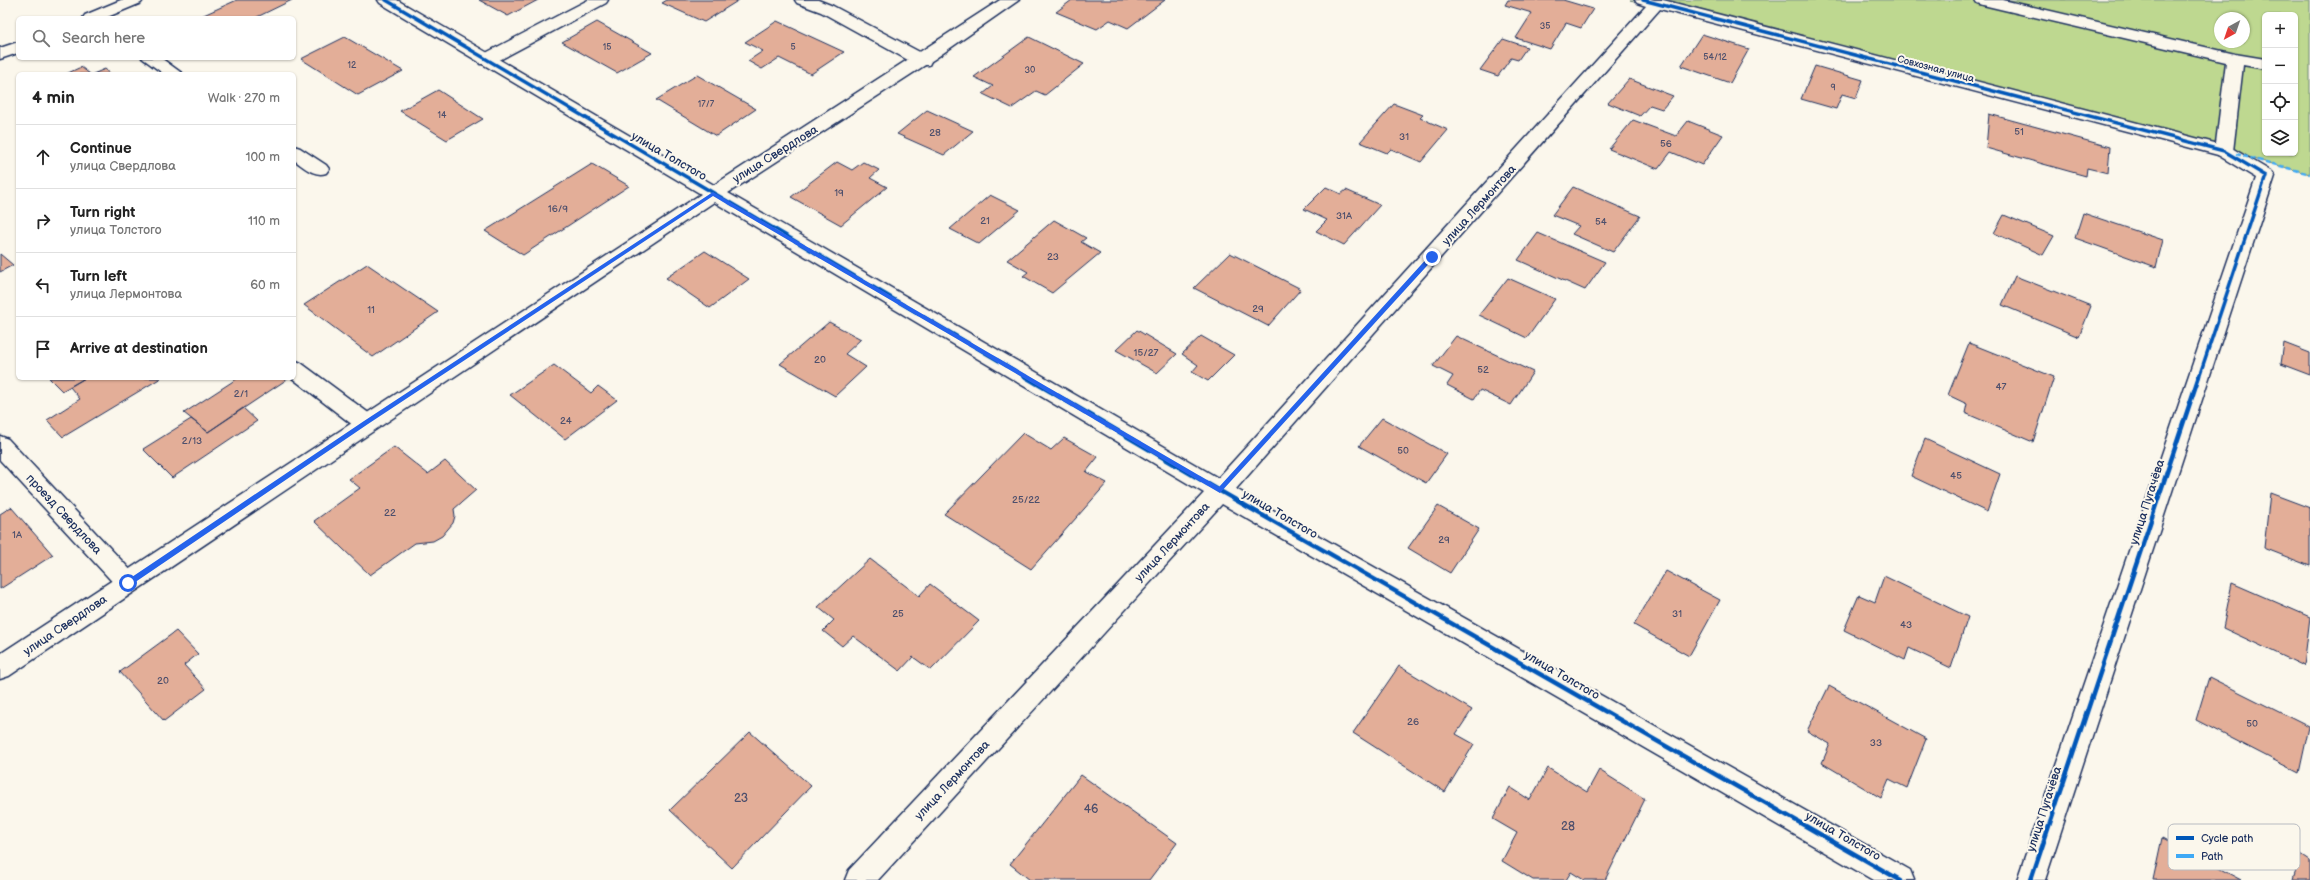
<!DOCTYPE html>
<meta charset="utf-8">
<style>
:root{--surface:#fff;--page:#f2f2f2;--text:#222;--muted:#767676;--line:#e0e0e0}
body{margin:0;font-family:"Balsamiq Sans",sans-serif;background:var(--page);color:var(--text)}
.controls{position:absolute;right:12px;top:12px;display:grid;overflow:hidden;border-radius:6px;box-shadow:0 1px 3px #0004}
.controls button{width:36px;height:36px;display:grid;place-items:center;padding:0;border:0;border-bottom:1px solid var(--line);background:var(--surface);color:var(--text);font:20px sans-serif}
.compass{position:absolute;left:2214px;top:12px;width:36px;height:36px;border-radius:50%;background:var(--surface);box-shadow:0 1px 3px #0004;rotate:220deg}
.stop{position:absolute;width:12px;height:12px;margin:-9px;border:3px solid #2563eb;border-radius:50%;background:#fff}
.stop.end{background:#2563eb;border-color:#fff;box-shadow:0 1px 4px #0008}
.list{margin:0;padding:0;list-style:none}
h2{display:flex;justify-content:space-between;align-items:center;height:52px;margin:0;padding:0 16px;font-size:17px}
h2 small{font-size:13px;font-weight:400;color:var(--muted)}
.list li{display:grid;grid-template-columns:26px 1fr auto;gap:12px;align-items:center;box-sizing:border-box;height:64px;padding:0 16px;border-top:1px solid var(--line)}
.list b{display:block;font-size:15px;white-space:nowrap}
.list p{margin:0;font-size:13px;white-space:nowrap;color:var(--muted)}
.list em{font-size:13px;font-style:normal;color:var(--muted)}
.icon{flex:none;width:22px;height:22px;fill:none;stroke:currentColor;stroke-width:2;stroke-linecap:round;stroke-linejoin:round}
.map{position:relative;flex:none;width:2310px;height:880px;overflow:hidden}
.search{position:absolute;background:var(--surface);box-shadow:0 1px 3px #0004;left:16px;top:16px;width:280px;height:44px;display:flex;align-items:center;gap:10px;box-sizing:border-box;padding:0 14px;border-radius:6px;color:var(--muted);font-size:15px}
.panel{position:absolute;background:var(--surface);box-shadow:0 1px 3px #0004;left:16px;top:72px;width:280px;height:308px;border-radius:6px}
.map>svg:first-child{display:block}
</style>
<div class="map">
<svg width="2310" height="880" viewBox="0 0 2310 880">
<rect width="100%" height="100%" fill="#fbf7ec"/>
<filter id="ink" filterUnits="userSpaceOnUse"><feTurbulence type="fractalNoise" baseFrequency=".025" numOctaves="2"/><feDisplacementMap in="SourceGraphic" scale="8" xChannelSelector="R" yChannelSelector="G"/><feConvolveMatrix kernelMatrix="1 2 1 2 8 2 1 2 1" color-interpolation-filters="sRGB"/></filter>
<g filter="url(#ink)">
<path fill="#bed890" stroke="#6c8477" fill-rule="evenodd" d="M1630,0H2310V174L2224,151ZM2265,15H2295V153H2265ZM2220,18H2244V42H2220Z"/>
<path fill="#e3ae98" stroke="#1b2f5e" d="M237,0H292L255,18H197Z
M479,0H538L508,16Z
M667,0H739L704,22L662,3Z
M1072,0H1165L1128,28L1110,20L1097,29L1056,12Z
M1508,0H1563L1593,9L1581,28L1566,23L1550,49L1516,38L1532,13L1505,5Z
M777,21L844,52L811,74L779,58L762,69L748,61L763,51L745,42Z
M597,22L652,53L617,73L562,42Z
M1702,34L1749,49L1730,83L1681,66Z
M345,37L403,71L358,95L301,59Z
M1029,37L1084,64L1045,95L1036,91L1012,108L983,94L993,86L974,77Z
M1503,39L1527,47L1518,60L1511,58L1498,76L1480,70Z
M1815,66L1863,80L1856,98L1842,94L1836,109L1801,99Z
M81,67L90,74H66Z
M105,69L111,74H93Z
M697,75L756,109L716,136L656,100Z
M1629,79L1673,96L1662,109L1650,105L1640,116L1608,103Z
M438,90L483,119L447,140L400,111Z
M1394,104L1423,115L1420,118L1448,130L1421,162L1391,149L1387,153L1360,142Z
M927,110L973,131L944,155L897,134Z
M1989,114L2110,147L2108,173L2087,168L2086,176L1986,148Z
M1633,120L1676,136L1688,121L1723,135L1702,165L1671,152L1658,169L1609,149Z
M837,162L852,170L863,162L879,170L870,178L887,187L841,225L791,197Z
M592,164L629,186L523,255L485,231Z
M1326,187L1341,194L1346,190L1380,205L1344,245L1316,231L1327,220L1304,209Z
M1573,187L1640,216L1613,252L1572,234L1579,226L1552,215Z
M990,195L1020,210L979,244L950,229Z
M2083,213L2163,240L2156,267L2075,238Z
M2004,215L2054,236L2043,255L1994,233Z
M1054,220L1086,238L1081,242L1100,253L1052,293L1023,276L1028,272L1007,260Z
M1538,233L1605,262L1585,290L1518,260Z
M705,251L749,279L710,308L666,278Z
M1230,253L1301,289L1268,326L1194,288Z
M0,254L13,265L0,272Z
M367,264L438,312L373,357L304,305Z
M2015,276L2091,306L2079,337L2002,305Z
M1508,278L1555,299L1527,338L1479,315Z
M829,322L861,339L845,354L866,367L835,396L780,364Z
M1137,330L1177,354L1157,373L1116,350Z
M1201,336L1234,355L1208,381L1192,372L1198,365L1182,354Z
M1456,336L1533,372L1511,405L1480,390L1474,399L1447,385L1453,376L1433,366Z
M1969,343L2054,377L2033,442L1965,413L1967,404L1948,395Z
M2284,343L2310,353V375L2281,364Z
M554,365L591,393L598,386L617,400L565,439L510,395Z
M49,378H85L62,391Z
M85,378H161L63,437L47,420L80,399L70,387Z
M238,378H289L208,432L184,413Z
M243,408L257,421L172,478L143,449L191,419L208,432Z
M1382,418L1447,454L1426,483L1359,446Z
M1023,433L1051,450L1064,438L1098,457L1086,472L1107,483L1031,569L944,514Z
M1925,439L2000,474L1987,512L1911,476Z
M394,447L428,474L445,461L476,490L454,509L455,516L453,523L442,536L433,541L415,543L370,575L314,521L360,488L349,479Z
M2270,493L2310,508V566L2264,548Z
M1438,506L1479,529L1450,573L1408,548Z
M11,507L53,555L0,589V514Z
M870,559L919,596L930,584L979,621L931,670L913,657L900,671L853,636L842,646L823,631L834,620L818,607Z
M1666,571L1720,600L1689,656L1634,625Z
M1884,576L1968,617L1951,668L1909,648L1905,660L1844,630L1859,595L1875,602Z
M2232,583L2310,617L2304,666L2223,628Z
M176,631L198,654L184,665L206,689L164,721L120,672Z
M1399,666L1472,710L1456,734L1474,744L1445,792L1353,733Z
M2209,677L2309,727L2299,773L2196,720Z
M1829,686L1926,739L1907,788L1889,779L1881,798L1822,763L1830,744L1807,731Z
M750,732L811,786L732,868L670,810Z
M1548,768L1587,792L1599,770L1645,799L1605,880H1584L1571,872L1566,880H1533L1502,861L1517,833L1493,819L1510,787L1530,800Z
M1081,775L1177,843L1149,880H1030L1010,864Z
M2162,838L2241,880H2153Z
M2301,854L2310,860V880H2293Z"/>
<g fill="none" stroke-linecap="round" stroke-linejoin="round">
<defs>
<path id="service" d="M588,0H608L606,3L492,64H480L478,60L480,56Z
M795,0H818L833,6L929,57L931,61L929,65H917L821,12L797,3Z
M1975,0H2003L2235,54L2265,59V69L2243,65L2233,151L2230,155L2224,157L2218,155L2215,151L2226,62L1983,5L1977,3Z
M142,58H161L183,74H164Z
M294,146L300,148L326,165L329,169L326,173C314,177 304,167 294,160Z
M294,360L301,363L374,417L377,423L374,429L366,431L358,429L292,378Z
M0,436L8,439L136,576L140,583L136,590L128,593L120,590L0,460Z"/>
<path id="minor" d="M121,0H143L141,3L105,18H83L85,15Z
M378,0H397L714,185L1000,0H1019L936,58L728,193L1218,478L1646,6L1637,3L1635,0H1663L2230,147L2272,172L2275,176L2045,880H2017L2256,178L2218,155L1660,9L1236,489L1910,870L1914,880H1873L1222,504L878,880H845L849,870L1204,493L714,202L9,676L0,679V654L701,194L380,3Z
M18,42V53L0,59V48Z"/>
</defs>
<use href="#service" stroke="#1b2f5e" stroke-width="3"/>
<use href="#minor" stroke="#1b2f5e" stroke-width="3"/>
<use href="#service" fill="#fbf7ec" fill-rule="evenodd"/>
<use href="#minor" fill="#fbf7ec" fill-rule="evenodd"/>
<path stroke="#3fa9f5" stroke-width="2.5" stroke-dasharray="5 2.5" stroke-linecap="butt" d="M2236,154L2310,174"/>
<defs>
<path id="cycleway-far1" d="M386,0L1026,377
M1643,0L2224,151L2266,176L2199,377"/>
<path id="cycleway" d="M1024,376L1220,491L1900,880
M2031,880L2199,376"/>
</defs>
<use href="#cycleway-far1" stroke="#fbf7ec" stroke-width="5.5"/>
<use href="#cycleway" stroke="#fbf7ec" stroke-width="7"/>
<use href="#cycleway-far1" stroke="#0057b8" stroke-width="3.5"/>
<use href="#cycleway" stroke="#0057b8" stroke-width="4.5"/>
</g>
</g>
<path fill="#2563eb" d="M713,192L1219,487L1430,255L1435,257L1220,493L713,196L368,424L131,585H126V581L364,421Z"/>
<g text-anchor="middle" stroke-width="4" stroke-linejoin="round" paint-order="stroke">
<g font-size="9" fill="#4d4f6c">
<text x="1545" y="29">35</text>
<text x="607" y="50">15</text>
<text x="793" y="50">5</text>
<text x="1715" y="60">54/12</text>
<text x="352" y="68">12</text>
<text x="1030" y="73">30</text>
<text x="1833" y="90">9</text>
<text x="706" y="107">17/7</text>
<text x="442" y="118">14</text>
</g>
<g font-size="10" fill="#1b2f5e" stroke="#fbf7ec">
<text transform="translate(1936 68) rotate(15)" y="4">Совхозная улица</text>
</g>
<g font-size="10" fill="#4d4f6c">
<text x="2019" y="135">51</text>
<text x="935" y="136">28</text>
<text x="1404" y="140">31</text>
<text x="1666" y="147">56</text>
<text x="839" y="196">19</text>
<text x="558" y="212">16/9</text>
<text x="1344" y="219">31А</text>
<text x="985" y="224">21</text>
<text x="1601" y="225">54</text>
<text x="1053" y="260">23</text>
<text x="1258" y="312">29</text>
<text x="371" y="313">11</text>
<text x="1146" y="356">15/27</text>
<text x="820" y="363">20</text>
<text x="1483" y="373">52</text>
<text x="2001" y="390">47</text>
<text x="241" y="397">2/1</text>
<text x="566" y="424">24</text>
<text x="192" y="444">2/13</text>
<text x="1403" y="454">50</text>
<text x="1956" y="479">45</text>
<text x="1026" y="503">25/22</text>
<text x="390" y="516">22</text>
<text x="17" y="538">1А</text>
<text x="1444" y="543">29</text>
<text x="898" y="617">25</text>
<text x="1677" y="617">31</text>
<text x="1906" y="628">43</text>
<text x="163" y="684">20</text>
<text x="1413" y="725">26</text>
<text x="2252" y="727">50</text>
<text x="1876" y="746">33</text>
</g>
<g font-size="12" fill="#1b2f5e" stroke="#fbf7ec">
<text transform="translate(775 154) rotate(-32)" y="4">улица Свердлова</text>
<text transform="translate(669 156) rotate(30)" y="4">улица Толстого</text>
<text transform="translate(1479 205) rotate(-48)" y="4">улица Лермонтова</text>
<text transform="translate(2147 502) rotate(-72)" y="4">улица Пугачёва</text>
<text transform="translate(64 514) rotate(47)" y="4">проезд Свердлова</text>
<text transform="translate(1280 514) rotate(30)" y="4">улица Толстого</text>
<text transform="translate(1172 542) rotate(-47)" y="4">улица Лермонтова</text>
<text transform="translate(65 625) rotate(-34)" y="4">улица Свердлова</text>
<text transform="translate(1562 675) rotate(30)" y="4">улица Толстого</text>
<text transform="translate(952 780) rotate(-47)" y="4">улица Лермонтова</text>
<text transform="translate(2044 809) rotate(-72)" y="4">улица Пугачёва</text>
<text transform="translate(1843 836) rotate(30)" y="4">улица Толстого</text>
</g>
<g font-size="12" fill="#4d4f6c">
<text x="741" y="802">23</text>
<text x="1091" y="813">46</text>
<text x="1568" y="830">28</text>
</g>
</g>
<rect x="2168" y="824" width="132" height="46" rx="6" fill="#fbf7ec" stroke="#b8bbc1" stroke-width="1"/>
<rect x="2176" y="836" width="18" height="4" fill="#0057b8"/>
<rect x="2176" y="854" width="18" height="4" fill="#3fa9f5"/>
<g font-size="11" fill="#1b2f5e">
<text x="2201" y="842">Cycle path</text>
<text x="2201" y="860">Path</text>
</g>
</svg>
<div class="controls">
<button>+</button>
<button>−</button>
<button><svg class="icon" aria-label="locate" viewBox="0 0 24 24"><circle cx="12" cy="12" r="6"/><path d="M12 2v4M12 18v4M2 12h4M18 12h4"/></svg></button>
<button><svg class="icon" aria-label="layers" viewBox="0 0 24 24"><path d="M12 4l9 5-9 5-9-5zM3 14l9 5 9-5"/></svg></button>
</div>
<svg class="compass" viewBox="-18 -18 36 36"><path d="M0-13l5 13h-10z" fill="#e53935"/><path d="M0 13l5-13h-10z" fill="#767676"/></svg>
<div class="stop" style="left:128px;top:583px"></div>
<div class="stop end" style="left:1432px;top:257px"></div>
<div class="search"><svg class="icon" aria-label="search" viewBox="0 0 24 24"><circle cx="10" cy="10" r="6"/><path d="M15 15l6 6"/></svg>Search here</div>
<section class="panel">
<h2>4 min<small>Walk · 270 m</small></h2>
<ul class="list">
<li><svg class="icon" aria-label="ahead" viewBox="0 0 24 24"><path d="M12 20V5M6 11l6-6 6 6"/></svg><div><b>Continue</b><p>улица Свердлова</p></div><em>100 m</em></li>
<li><svg class="icon" aria-label="right" viewBox="0 0 24 24"><path d="M7 20v-9h11M14 6l5 5-5 5"/></svg><div><b>Turn right</b><p>улица Толстого</p></div><em>110 m</em></li>
<li><svg class="icon" aria-label="left" viewBox="0 0 24 24"><path d="M17 20v-9H6M10 6l-5 5 5 5"/></svg><div><b>Turn left</b><p>улица Лермонтова</p></div><em>60 m</em></li>
<li><svg class="icon" aria-label="arrive" viewBox="0 0 24 24"><path d="M6 21V4h12l-3 4 3 4H6"/></svg><div><b>Arrive at destination</b></div></li>
</ul>
</section>
</div>
